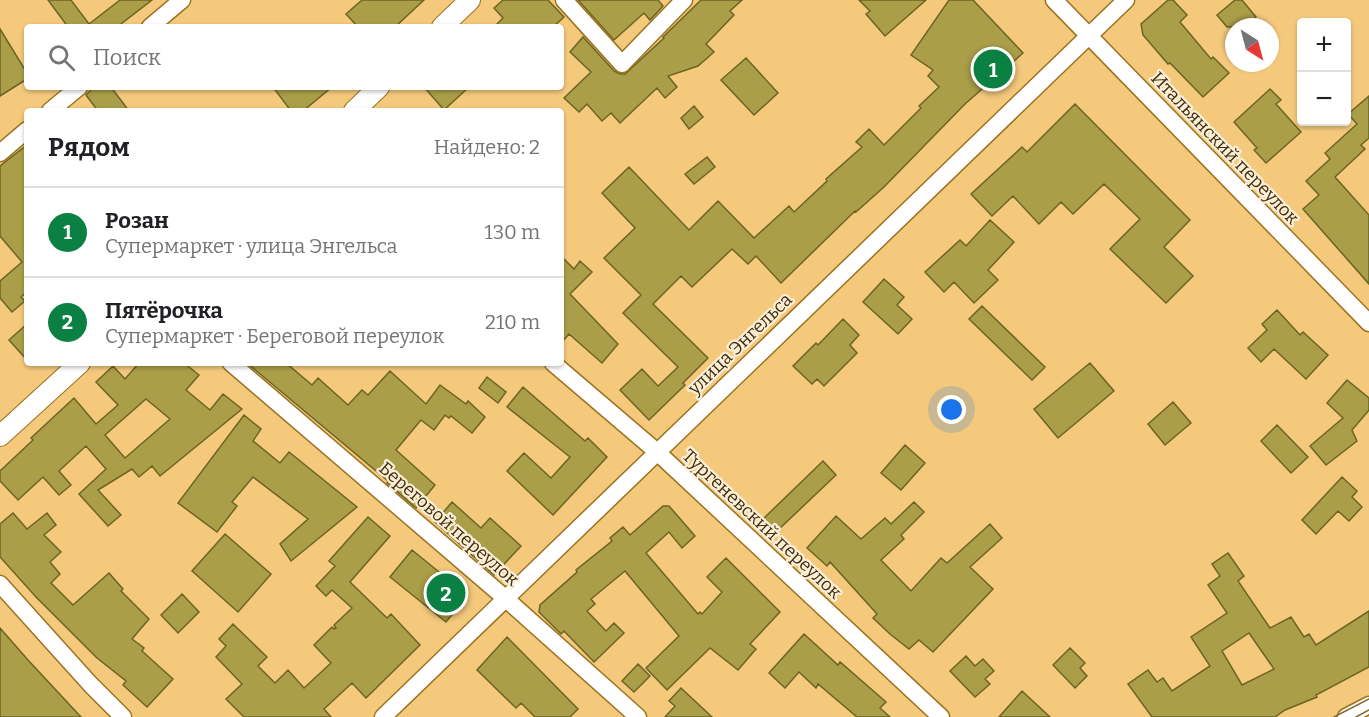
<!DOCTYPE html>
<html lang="ru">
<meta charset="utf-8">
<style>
:root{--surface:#fff;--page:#f6f6f6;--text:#202124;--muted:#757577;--line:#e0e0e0;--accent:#0b8043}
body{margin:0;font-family:Bitter,serif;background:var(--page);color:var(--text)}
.controls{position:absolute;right:18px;top:18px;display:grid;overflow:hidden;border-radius:6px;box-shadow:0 2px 4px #0004}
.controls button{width:54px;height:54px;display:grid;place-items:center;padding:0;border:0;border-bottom:2px solid var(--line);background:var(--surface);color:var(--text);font:30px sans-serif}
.compass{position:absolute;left:1225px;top:18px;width:54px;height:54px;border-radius:50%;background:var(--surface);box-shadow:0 2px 4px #0004;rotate:144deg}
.you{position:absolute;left:952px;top:410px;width:21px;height:21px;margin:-15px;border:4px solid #fff;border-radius:50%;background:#1a73e8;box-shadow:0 0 0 9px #1a73e833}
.badge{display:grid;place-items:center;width:39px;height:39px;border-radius:50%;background:var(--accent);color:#fff;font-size:20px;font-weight:700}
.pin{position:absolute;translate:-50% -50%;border:3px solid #fff;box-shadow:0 2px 6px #0006}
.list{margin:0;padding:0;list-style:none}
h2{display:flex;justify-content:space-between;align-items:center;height:78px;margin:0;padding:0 24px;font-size:26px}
h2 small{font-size:20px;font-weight:400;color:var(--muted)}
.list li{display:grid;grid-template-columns:39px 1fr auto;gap:18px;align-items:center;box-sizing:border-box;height:90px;padding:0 24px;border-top:2px solid var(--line)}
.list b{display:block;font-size:22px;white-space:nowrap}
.list p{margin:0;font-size:20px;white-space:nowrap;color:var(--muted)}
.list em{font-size:20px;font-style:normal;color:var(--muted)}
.icon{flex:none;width:33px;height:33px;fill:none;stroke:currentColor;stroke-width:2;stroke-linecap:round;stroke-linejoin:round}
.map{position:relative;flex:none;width:1369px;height:717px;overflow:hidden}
.search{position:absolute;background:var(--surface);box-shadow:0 2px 4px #0004;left:24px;top:24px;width:540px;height:66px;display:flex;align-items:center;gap:15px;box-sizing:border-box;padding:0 21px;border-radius:6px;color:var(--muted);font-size:22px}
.panel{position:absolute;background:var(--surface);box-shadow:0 2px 4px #0004;left:24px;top:108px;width:540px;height:258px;border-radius:6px}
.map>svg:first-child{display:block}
</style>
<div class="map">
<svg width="1369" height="717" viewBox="0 0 1369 717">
<rect width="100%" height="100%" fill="#f4c97c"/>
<path fill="#aa9e48" stroke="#6d6423" stroke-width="1.5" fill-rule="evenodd" d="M48,0H71L89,24L120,0H152L117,27H68Z
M362,0H424L395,27H358L346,14Z
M503,0H548L564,17L553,27H494L503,18L494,8Z
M578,0H658L663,6L650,20L644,13L614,40Z
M701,0H742L730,11L734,15L706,44L714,52L698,66L668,76L677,87L665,98L657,88L620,123L611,113L602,121L587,104L579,112L564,98L591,72L570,52L583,37L614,71L620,74H625L664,38L663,37Z
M859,0H926L885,36L866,14L870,11Z
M949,0H973L1023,53L965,104L884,187L856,212L855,211L781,283L756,256L748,264L732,249L692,287L681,276L653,304L708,358L683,383L685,385L649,420L620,390L642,369L658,386L678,367L623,313L641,295L604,258L635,228L602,193L629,167L689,230L718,201L754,238L789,206L794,212L827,181L826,179L862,147L856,142L869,129L884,145L921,108L919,106L939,87L928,76L933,70L911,55Z
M1168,0H1173L1187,15L1180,22L1211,59L1213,57L1229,73L1203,97L1170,63L1168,64L1143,35L1141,24Z
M1235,0H1242L1256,17L1245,27H1227L1217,15Z
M0,29L27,73V79L0,96Z
M746,58L778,93L754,115L721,80Z
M94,87H111L129,111H98L86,95Z
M273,87H332L303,111H291Z
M424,87H469L444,110Z
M1270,89L1281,100L1276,104L1301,132L1266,163L1254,150L1257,148L1234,122Z
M1369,96V138L1361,145L1365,149L1335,177L1369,215V284L1303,209L1319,195L1306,181L1330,159L1325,153L1357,124L1348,114Z
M1075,104L1190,220L1164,247L1193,276L1166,303L1110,249L1140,219L1104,184L1073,214L1061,202L1039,224L1013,196L992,216L971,194L1022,147L1027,152Z
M694,106L703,117L689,129L681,118Z
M27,145V292L21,297L25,301L12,312L0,298V281L22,262L0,236V166Z
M707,157L715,167L694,184L685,174Z
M990,220L1014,242L988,270L998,280L974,303L954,282L944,292L925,272L960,240L966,246Z
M561,256L574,269L580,261L592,272L570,294L618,344L602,363L569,334L561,343Z
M884,279L904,297L897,305L912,319L898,334L863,302Z
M982,306L1045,367L1032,380L969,319Z
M1277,310L1300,335L1303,332L1328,355L1306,379L1274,349L1261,362L1248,348L1267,330L1262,324Z
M843,319L859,335L850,345L857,353L824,386L817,379L812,384L793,366L816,343L818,345Z
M27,324V360L9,340Z
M139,363H184L199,375L186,390L210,410L223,394L242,409L160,476L152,466L139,477L132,469L98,490L121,515L108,526L79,494L106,469L86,446L59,471L71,485L59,495L43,477L18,500L0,481V471L33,440L31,438L74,398L96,424L118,405L96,382L113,366L125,379ZM146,399L170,419L125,458L105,435Z
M247,363H286L312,385L318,378L348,405L362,390L368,395L390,371L426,404L440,385L466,404L468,401L485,417L472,433L451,416L449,418L445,415L434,430L421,420L396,450L435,485L416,508L387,483L388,481Z
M1090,363L1114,391L1058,438L1034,409Z
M487,377L506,392L498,403L479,388Z
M1347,380L1369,398V410L1352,430L1357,441L1326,465L1310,446L1343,418L1327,403Z
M523,387L585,441L588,438L607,457L553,515L507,471L524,453L551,478L570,457L507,407Z
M1173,402L1191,423L1165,445L1148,424Z
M244,415L261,429L253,441L280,463L289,452L357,507L291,561L280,544L308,519L253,477L232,502L237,506L217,532L178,503Z
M1277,425L1308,457L1291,473L1261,441Z
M905,445L925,463L901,490L881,473Z
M823,461L836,475L776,532L763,519Z
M1342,477L1357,491L1352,497L1362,507L1349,521L1338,511L1316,534L1302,520Z
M452,502L481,528L490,518L521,546L494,575L435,522Z
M914,502L924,512L901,535L904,539L881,560L911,591L941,558L947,563L990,524L1002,538L970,567L993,589L933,652L919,640L909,649L890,634L873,618L877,614L830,562L827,566L807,548L836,516L861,539L885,518L891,524Z
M663,506H669L695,536L682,548L669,532L646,553L698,614L700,612L702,614L722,592L707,577L726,558L780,612L750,644L756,649L738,670L710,648L667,690L646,668L679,636L625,571L591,599L595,604L587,611L606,631L614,623L624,633L594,662L564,631L561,634L539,612L540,605L577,572L576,570L612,541L610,538L623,527L630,535Z
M13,513L27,529L47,513L56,525L44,535L61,552L50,562L60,574L51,583L73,605L109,573L123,589L121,591L149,619L132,639L144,648L142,651L173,679L147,707L123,685L126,681L97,658L36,597L0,557V524Z
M368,517L390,536L350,582L387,618L391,614L420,645L366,698L352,683L324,709L331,717H244L226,699L242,684L216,657L226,646L219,639L233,624L267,657L258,666L275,683L288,670L304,688L331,663L314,645L332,627L334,629L336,628L334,625L352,608L332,590L326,596L316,586L335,566L329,561Z
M225,534L271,574L238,612L192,571Z
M412,550L465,593V599L446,622L390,577Z
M1228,553L1244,576L1238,581L1270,628L1291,617L1304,637L1309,634L1316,645L1369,611V667L1316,695L1317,697L1285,710L1275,717H1152L1128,684L1148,670L1157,682L1163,678L1172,691L1210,666L1191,637L1227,613L1208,585L1220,576L1212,564ZM1249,633L1274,669L1242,685L1222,651Z
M182,594L199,612L178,633L161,615Z
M0,628L28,660L81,717H0Z
M804,634L838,665L840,662L886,702L880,708L890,717H857L818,684L816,688L799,672L785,688L769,673Z
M507,637L578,709L570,717H535L521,703L516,708L477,670Z
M1070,648L1085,663L1080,668L1087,676L1075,688L1053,665Z
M966,656L975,666L983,659L994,671L985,679L990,684L975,697L950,671Z
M638,664L650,676L634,692L622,681Z
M681,688L712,717H665L675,706L669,701Z
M1022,691L1050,717H999Z"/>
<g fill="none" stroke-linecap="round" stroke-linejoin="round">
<defs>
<path id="minor" d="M564,0L622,64L684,0
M1054,0L1369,323
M150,27L182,0
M50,111L79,87
M0,153L27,130
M231,363L505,598L638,717
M553,363L656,451L941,717
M0,584L91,685L123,717
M383,717L1126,0
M1346,717L1369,705"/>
<path id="tertiary" d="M442,27L470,0
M354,111L379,87
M0,436L80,363"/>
</defs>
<use href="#minor" stroke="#9b7321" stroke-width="19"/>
<use href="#tertiary" stroke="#9b7321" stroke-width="22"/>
<use href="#minor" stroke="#fff" stroke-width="16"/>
<use href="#tertiary" stroke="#fff" stroke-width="20"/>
<path stroke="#826735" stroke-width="1.5" d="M1334,717L1369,699
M1356,717L1369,710"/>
</g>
<g text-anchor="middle" stroke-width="4.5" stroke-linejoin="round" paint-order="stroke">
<g font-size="18" fill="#3e2d0b" stroke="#fcefd9">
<text transform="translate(1225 148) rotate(46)" y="6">Итальянский переулок</text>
<text transform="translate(740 344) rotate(-44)" y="6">улица Энгельса</text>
<text transform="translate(449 524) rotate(41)" y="6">Береговой переулок</text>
<text transform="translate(762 524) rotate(43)" y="6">Тургеневский переулок</text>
</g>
</g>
</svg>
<div class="controls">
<button>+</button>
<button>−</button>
</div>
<svg class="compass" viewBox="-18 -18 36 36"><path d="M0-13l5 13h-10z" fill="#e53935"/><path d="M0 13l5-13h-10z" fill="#757577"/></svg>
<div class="you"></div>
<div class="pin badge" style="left:993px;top:69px">1</div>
<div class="pin badge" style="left:446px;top:593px">2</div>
<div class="search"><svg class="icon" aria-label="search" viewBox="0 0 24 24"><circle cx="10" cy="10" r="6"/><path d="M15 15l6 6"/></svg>Поиск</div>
<section class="panel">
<h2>Рядом<small>Найдено: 2</small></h2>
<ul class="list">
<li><span class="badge">1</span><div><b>Розан</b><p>Супермаркет · улица Энгельса</p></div><em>130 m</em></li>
<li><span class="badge">2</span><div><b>Пятёрочка</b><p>Супермаркет · Береговой переулок</p></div><em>210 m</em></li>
</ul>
</section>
</div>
